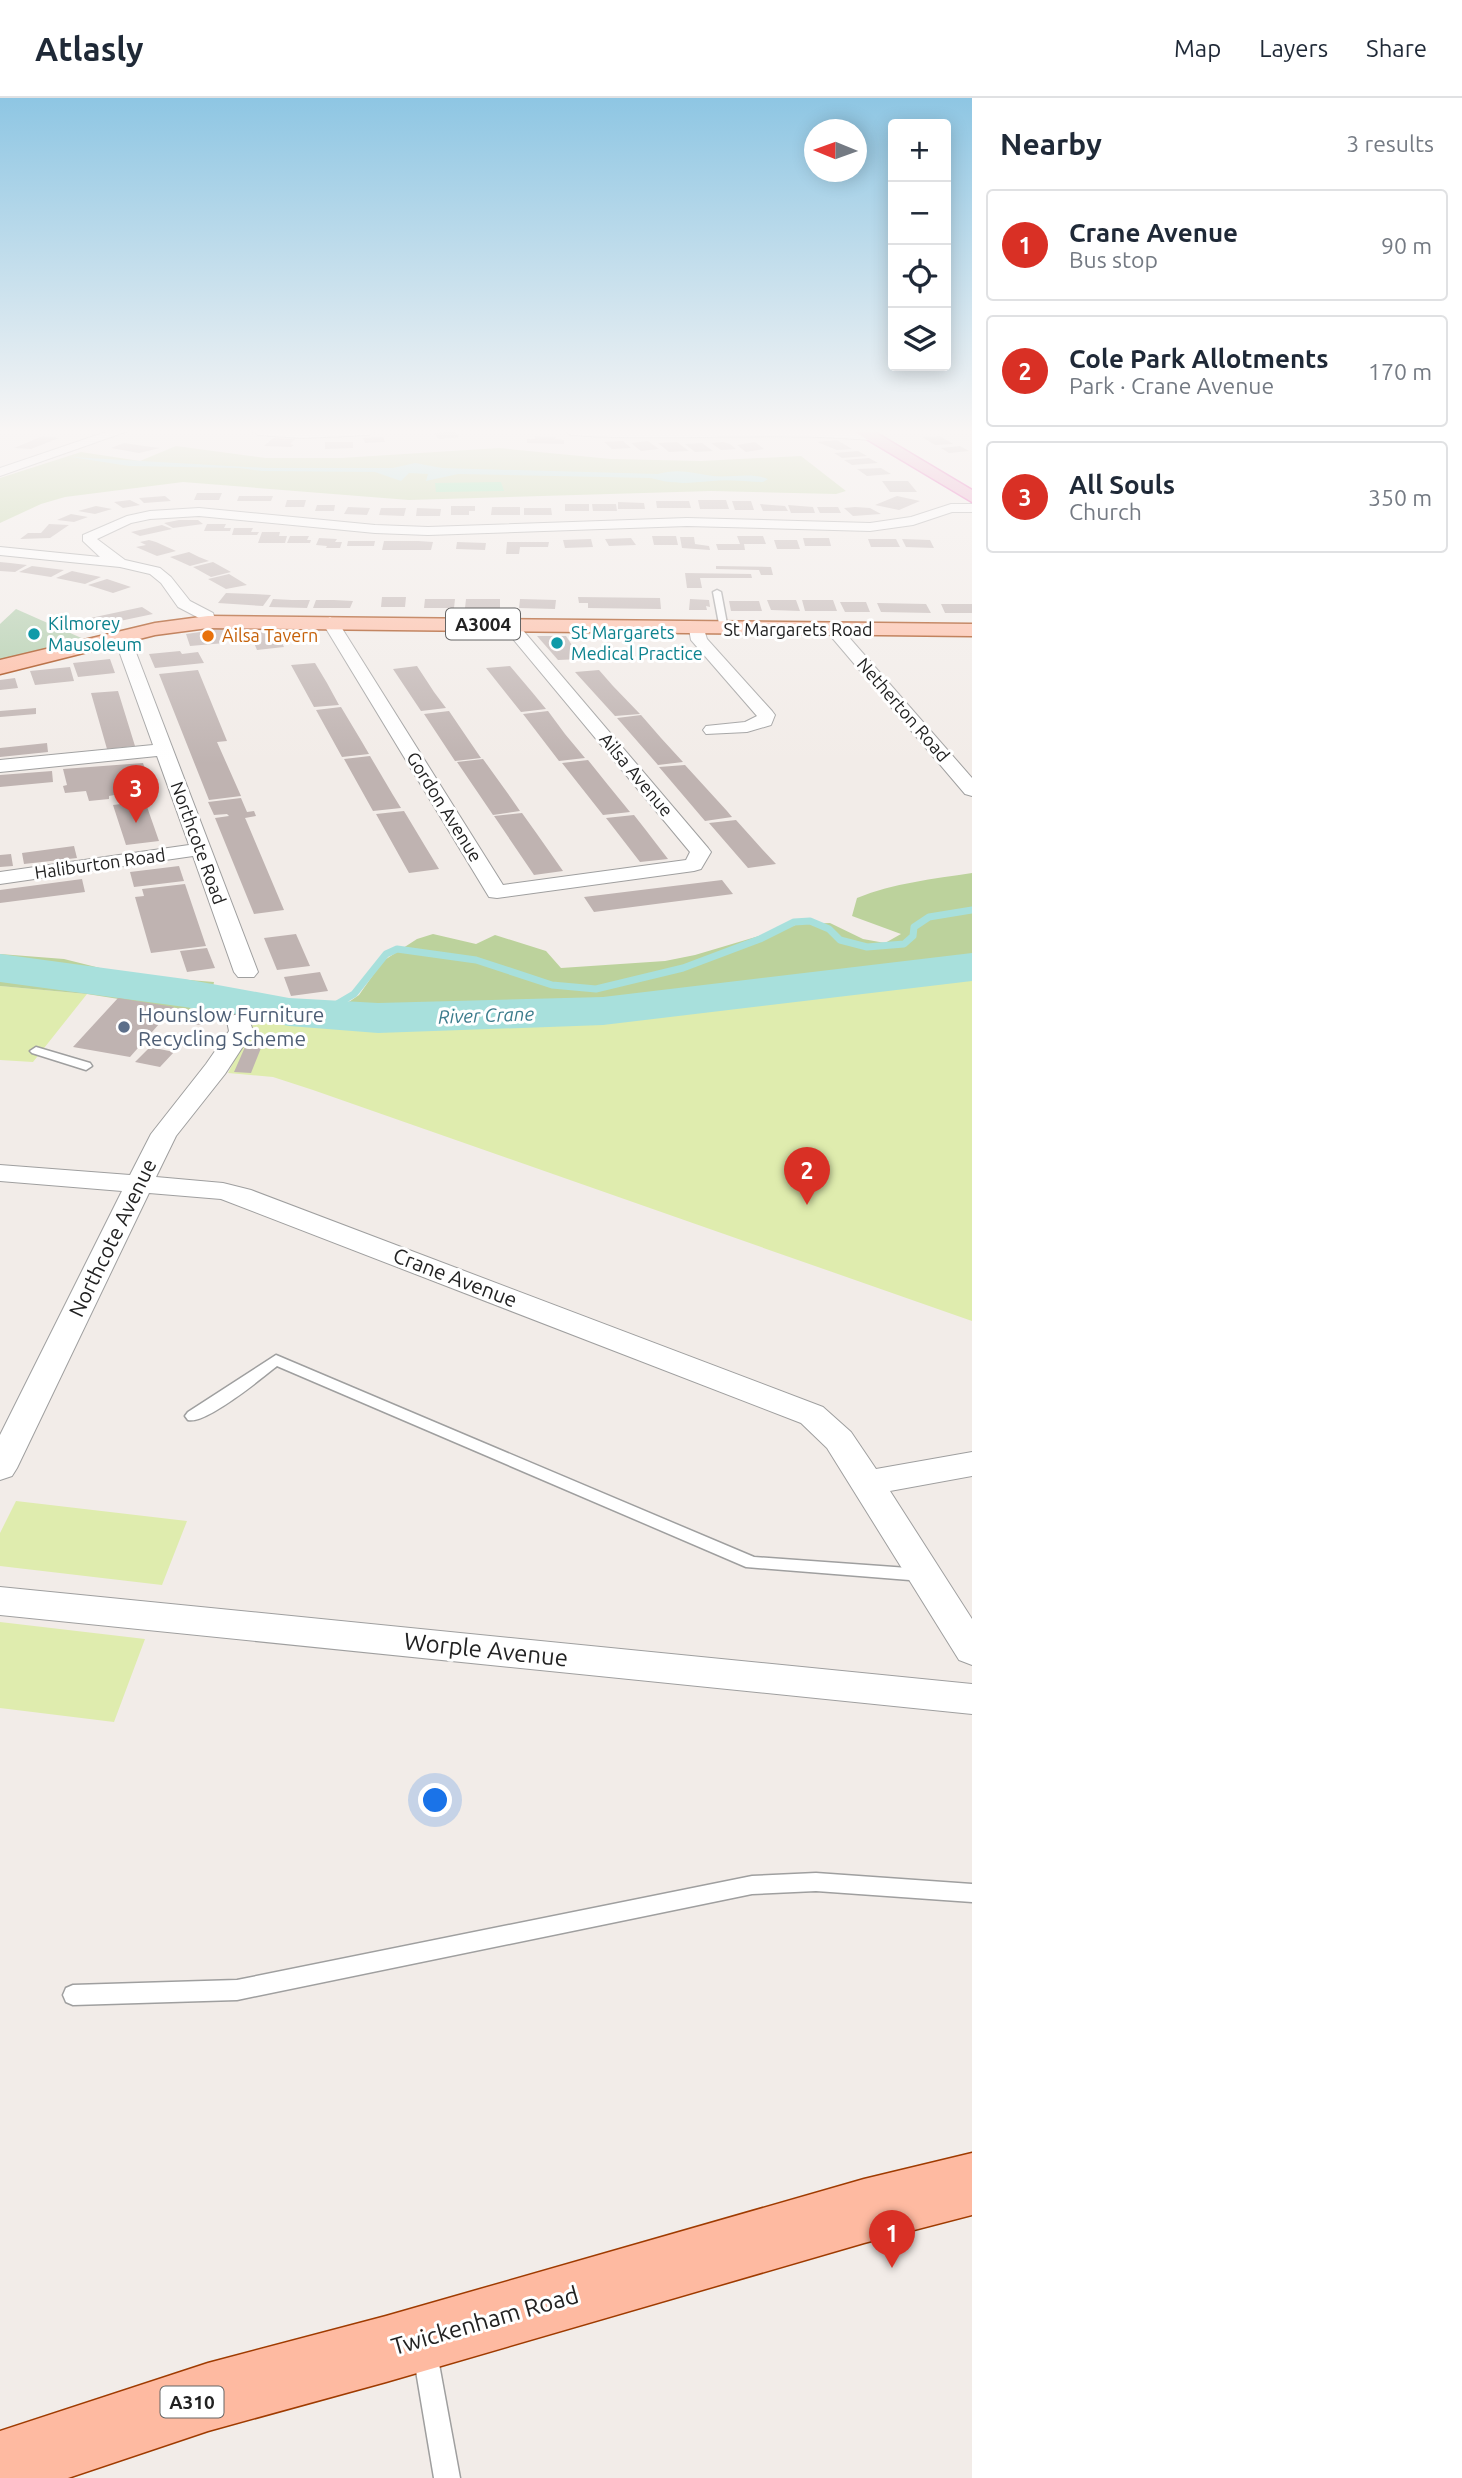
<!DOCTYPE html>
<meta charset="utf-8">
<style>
:root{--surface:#fff;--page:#f2f2f3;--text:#1f2937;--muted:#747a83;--line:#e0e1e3;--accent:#d93025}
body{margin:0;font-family:Ubuntu,sans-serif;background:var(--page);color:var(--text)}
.controls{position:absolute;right:21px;top:21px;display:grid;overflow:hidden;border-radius:7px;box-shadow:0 4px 18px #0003}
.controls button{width:63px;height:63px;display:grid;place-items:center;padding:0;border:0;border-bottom:2px solid var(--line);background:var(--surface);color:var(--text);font:35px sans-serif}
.compass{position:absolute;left:804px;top:21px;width:63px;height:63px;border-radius:50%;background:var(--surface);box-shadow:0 4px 18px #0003;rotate:271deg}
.you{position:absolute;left:436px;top:1703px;width:24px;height:24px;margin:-18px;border:5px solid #fff;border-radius:50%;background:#1a73e8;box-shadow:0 0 0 10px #1a73e833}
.badge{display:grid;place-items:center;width:46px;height:46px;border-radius:50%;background:var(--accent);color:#fff;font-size:23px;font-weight:700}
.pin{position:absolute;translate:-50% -58px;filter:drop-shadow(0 2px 4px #0008)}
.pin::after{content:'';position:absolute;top:37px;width:24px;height:21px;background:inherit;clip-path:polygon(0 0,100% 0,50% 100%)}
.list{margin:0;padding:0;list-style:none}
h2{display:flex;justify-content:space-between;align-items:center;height:91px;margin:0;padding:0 28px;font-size:30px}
h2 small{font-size:23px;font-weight:400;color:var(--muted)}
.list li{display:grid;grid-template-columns:46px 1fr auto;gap:21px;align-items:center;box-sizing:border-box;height:112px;margin:0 14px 14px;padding:0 14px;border:2px solid var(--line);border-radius:7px}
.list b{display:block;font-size:26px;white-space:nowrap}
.list p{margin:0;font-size:23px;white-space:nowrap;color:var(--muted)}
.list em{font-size:23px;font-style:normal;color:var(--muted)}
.icon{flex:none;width:38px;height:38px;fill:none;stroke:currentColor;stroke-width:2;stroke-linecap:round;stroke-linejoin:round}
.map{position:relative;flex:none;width:972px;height:2380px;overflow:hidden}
header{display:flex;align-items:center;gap:42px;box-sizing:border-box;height:98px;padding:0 35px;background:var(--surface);border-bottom:2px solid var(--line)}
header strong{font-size:33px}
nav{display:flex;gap:38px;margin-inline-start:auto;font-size:24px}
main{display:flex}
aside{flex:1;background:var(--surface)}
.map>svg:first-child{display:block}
</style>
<header>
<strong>Atlasly</strong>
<nav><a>Map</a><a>Layers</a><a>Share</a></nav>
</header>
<main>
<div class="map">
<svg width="972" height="2380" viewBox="0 0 972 2380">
<rect width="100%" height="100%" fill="#f2ece8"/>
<path fill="#dfecae" d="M960,876H972V1223L313,992L273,979L228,975L254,924L377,930L536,926L647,918L787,895Z
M0,888L87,896L33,964L0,962Z
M16,1403L187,1423L162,1487L0,1468V1435Z
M0,1524L145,1541L114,1624L0,1610Z"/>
<path fill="#bcd29c" d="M176,348L266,360H341L499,350L611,361L701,363L801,358L846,393L836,396L711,393L409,402L183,384L65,399L41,406L0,425V380L81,354L140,363Z
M972,775V859C762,884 552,921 340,910L359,897L383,863L417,841L433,836L476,846L495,837L546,853L561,870L665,863L695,857L799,826L830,825L863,841L885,845L901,836L852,818L857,800C894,785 933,781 972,775Z
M0,856L64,861L128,877L214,884L208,915L87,896L0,888Z"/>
<path fill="#aecca9" d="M16,511L86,542L0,563V526Z"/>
<path fill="#86e2a2" d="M501,384L504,393L436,394L435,385Z"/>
<path fill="#a8e0dc" d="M71,359L266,370H393L415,365L442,370L658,376C678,370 693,375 713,378C731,380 750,374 768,381L763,384C747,384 729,381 712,383C688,385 675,387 651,380L458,376L426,383L428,376L409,375L401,383L375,374L262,373L239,370L129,368Z"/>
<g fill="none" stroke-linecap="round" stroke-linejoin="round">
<path stroke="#a8e0dc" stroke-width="7" d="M320,916L354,896L386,856L397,851L476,862L552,887L596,891L683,870L760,841L794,824L810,823L829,831L840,842L867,849L904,846L913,838L914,829L929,819L972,812"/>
<path fill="#a8e0dc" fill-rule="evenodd" d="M972,855V883L603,927L378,935L289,928L185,909L0,884V856L185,881L289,900L378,905L603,899Z"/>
</g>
<path fill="#bfb3b1" d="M455,334L460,339L439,341L434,335Z
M43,338L59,340L31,351L14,350Z
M535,338L556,339L555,341L564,342V346L527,345V341H535Z
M940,338L953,346L935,347L922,339Z
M383,339L385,344L365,345L363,340Z
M273,340L295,341L290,346L294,347L291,349L264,348Z
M837,342L852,351L837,352L817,344Z
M623,343L631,350L612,351L604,344Z
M648,343L659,351L641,353L631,345Z
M325,344H353V350L325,351Z
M677,344L689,353L669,354L658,345Z
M723,344L730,346L736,351L721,352L711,345Z
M755,344L764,351L746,354L737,347Z
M124,345L144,348L160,350L139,355L111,350Z
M702,345L713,353L695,354L685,346Z
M960,348L969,353L949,355L941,350Z
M858,353L867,358L842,360L834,355Z
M869,360L878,365L852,367L844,362Z
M881,370L891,376L867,378L857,371Z
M882,383H908L917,394H890Z
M197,395H222L219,402H194Z
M165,398L171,403L144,405L139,400Z
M239,398H273L271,403H237Z
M897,398L920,403L899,412L875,407Z
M130,402L140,407L123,410L114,404Z
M287,402H306L304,409H285Z
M698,402H726L729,411H700Z
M656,403H689L691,410H657Z
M732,403H751L754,412H735Z
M618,404L644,405L645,411H618Z
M565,406H589V413H565Z
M592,406H616L617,413H593Z
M760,406L785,408L788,413H763Z
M317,407H335L334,413H315Z
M788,407L813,409L815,415H791Z
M96,408L112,411L95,416L78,413Z
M451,408H475V413H469V417H451Z
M348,409L370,410L367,417L344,416Z
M492,409H520V417H491Z
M817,409H838L841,415H820Z
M855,409L870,410L881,416L853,418L844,410Z
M381,410H406L404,418L379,417Z
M417,410L441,411L440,418H416Z
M524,410H551L552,417H524Z
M71,416L88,419L74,424L57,422Z
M179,422H198L203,426L173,430L164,425Z
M49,426L69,427L50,440L20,441L28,435H41Z
M207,426H226L224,430H231L230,433H204Z
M162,427L172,431L140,438L131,434Z
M234,430H253L251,434H259L257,437H232Z
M262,434H280L279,438H287L285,445H258Z
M290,438H309L307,442H311L310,445H287Z
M652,438H676L678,447H654Z
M737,438H763L766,446H744L745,452H718L716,446H740Z
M680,439H694L695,446L709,448L710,452L682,450Z
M319,440L337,441L335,444H342L340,450H326L327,448L316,447Z
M631,440L636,447L609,448L605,441Z
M803,440H829L831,448H805Z
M591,441L593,449L565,450L563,442Z
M868,441H896L900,449H871Z
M902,441L930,442L934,450L906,449Z
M149,442L156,444L176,453L157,458L136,449L146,447L140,444Z
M774,442H797L800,451H777Z
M348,443H375L374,448H347Z
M384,443H418L433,444L431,452H382Z
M457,444L486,445L485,452L456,451Z
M507,444H549L548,449H520L519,456H506Z
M189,454L199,459L209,463L190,468L170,459Z
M0,464L10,465L27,467L15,474L0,473Z
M213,464L231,474L211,479L193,469Z
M32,468L64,472L51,479L19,474Z
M716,468L771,469L773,477H761L759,472L716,471Z
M72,473L86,476L101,479L85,486L56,480Z
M685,475L751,476L752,480H700L702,490H687Z
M229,476L247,487L226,491L208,481Z
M107,481L131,489L113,495L88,487Z
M226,495L253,496L271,497L263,508L218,505Z
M382,499H406L405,509H381Z
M578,499L660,500L661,511L588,510V505H579Z
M273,501L292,502H310L307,510L269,509Z
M425,501H455L454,510H424Z
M466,501H500V510H465Z
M520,501L556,502L555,511L519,510Z
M690,501L709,502L710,509L706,508L707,512H689Z
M316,502H334L353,503L350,510H313Z
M767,502H796L800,513L771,512Z
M802,502H833L837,513H805Z
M729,503H759L762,513H731Z
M840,504H866L870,514H845Z
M877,505L926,506L931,515L881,514Z
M941,506H972V515H945Z
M142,509L153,516L77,532L67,525Z
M228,530L231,540H223L225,545L190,548L186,536Z
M276,533L284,549L257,552L254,545L250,546L245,536Z
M311,534L315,543L287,545L283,537Z
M537,538H566L581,561L558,562Z
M180,553L182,556L198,554L204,565L155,570L149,556Z
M110,561L115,575L78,579L73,565Z
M315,565L327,585L339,607L314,609L291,567Z
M417,568L434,594L446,610L421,613L393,571Z
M510,568L532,594L546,611L521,614L486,570Z
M70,569L74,583L35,587L30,573Z
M198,572L227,643L217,644L241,698L209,702L159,576Z
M599,572L613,588L640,616L615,618L575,574Z
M15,580L18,590L0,592V582Z
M118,593L135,648L107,651L91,595Z
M341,609L362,644L369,656L342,659L316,612Z
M36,610V616L0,619V613Z
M449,613L468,641L481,660L455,663L424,616Z
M548,613L565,636L585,660L559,663L523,616Z
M641,617L661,640L683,664L658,667L617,620Z
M47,645L48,654L0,659V650Z
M370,658L393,697L401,710L373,713L344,661Z
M483,661L511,700L520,713L493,717L457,664Z
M588,662L608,687L630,714L603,717L562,665Z
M143,665L151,690L109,698V701L89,703L86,693L65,695L63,688L67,687L63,671Z
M685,667L727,713L732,719L705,723L659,669Z
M52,673L53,684L0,689V677Z
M241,700L247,714L254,713L256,718L245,720L246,722L284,812L254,816L215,720L229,718L227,716L214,717L208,704Z
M145,703L159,743L126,747L113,707Z
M404,713L425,748L439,771L409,775L376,716Z
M522,715L537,736L563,773L534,777L494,718Z
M634,717L645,731L668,761L640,764L606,720Z
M736,722L762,751L776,766L748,770L709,725Z
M74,748L77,760L24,766L22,755Z
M11,756L13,768L0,769V757Z
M179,768L184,783L134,789L130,774Z
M82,781L85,794L0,805V792Z
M722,782L733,796L594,814L584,799Z
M185,786L206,848L151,855L135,799L144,798L142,791Z
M296,836L310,868L277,872L264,840Z
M207,850L215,870L187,874L180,853Z
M320,874L328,893L291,898L284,879Z
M118,900L174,909L130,959L73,949Z
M178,910L187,912L177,923L168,922Z
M190,912L199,914L189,925L180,924Z
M202,914L211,916L201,927L192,926Z
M150,949L174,954L160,969L135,964Z
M245,949L261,950L251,975L234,974Z"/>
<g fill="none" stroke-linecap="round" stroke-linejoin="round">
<defs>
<path id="lane" d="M717,492L721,494L728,531L724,533L720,531L713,494Z
M36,949L90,965L92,968L86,972L32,955L30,953Z
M276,1257L754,1459L922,1471L928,1473L930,1477L928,1481L922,1483L746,1469L277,1268C262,1280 205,1327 188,1322L185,1318L188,1314Z
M816,1775L972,1786V1804L816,1793L752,1796L237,1902L73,1907L66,1904L63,1897L66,1890L73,1887L237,1882L752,1778Z
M425,2243L434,2246L437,2255L460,2380H434L413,2255L416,2246Z"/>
<path id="street" d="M109,333H128L0,378V370Z
M252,333H375L369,337L302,340L258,337Z
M565,333H856L875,338L869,342C770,333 670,344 571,337Z
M951,406H972V414H952L913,427L870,433L687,428L428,437L375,435L199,418L150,421L131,425L97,441L125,462L160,470L171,479L190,503L213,515L216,524L208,529L202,527L199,520L178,509L161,485L150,476L120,469L0,457V449L100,459L83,443V437L127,418L150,413L199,410L375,427L428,429L687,420L870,425L911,419Z
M330,519L338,524L503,787L686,762L690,754L503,529L501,526L503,523H515L708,750L711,754L701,771L694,773L497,800L489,799L322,524Z
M697,526L703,528L707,541L772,613L775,617L771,627L747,634L706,636L703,632L706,628L745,624L757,618L691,542L689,531Z
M834,527L840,529L972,680V698L965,696L828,535L826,532Z
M116,535L122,537L135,552L258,874L254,879H238L234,874L193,758L0,786V774L189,747L157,658L0,674V662L153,647L119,553L108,540Z
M239,916L248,918L253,933L225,976L176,1038L156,1079L223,1085L251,1092L823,1309L851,1334L876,1371L972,1354V1378L890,1393L972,1521V1567L959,1562L827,1350L801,1325L221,1101L149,1095L17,1370L12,1378L0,1382V1337L122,1093L0,1083V1067L130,1077L151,1036L206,966L229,933L227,923L230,918Z
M0,1489L972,1586V1616L0,1517Z"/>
<path id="primary" d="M208,518L972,526V538L208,530L155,537L0,576V562L155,525Z
M972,2055V2117L864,2145L386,2284L208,2333L68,2380H0V2333L208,2265L386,2218L864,2081Z"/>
<path id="highway" d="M853,333H873L972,392V404Z"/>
</defs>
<use href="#lane" stroke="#9f9f9f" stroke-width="3"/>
<use href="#street" stroke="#9f9f9f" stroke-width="2"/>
<use href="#primary" stroke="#9f3b00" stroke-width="3"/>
<use href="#highway" stroke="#e0259d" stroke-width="3"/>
<use href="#lane" fill="#fff" fill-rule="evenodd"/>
<use href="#street" fill="#fff" fill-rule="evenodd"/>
<use href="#primary" fill="#febaa1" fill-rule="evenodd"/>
<use href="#highway" fill="#ea90bc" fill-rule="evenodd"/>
</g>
<linearGradient id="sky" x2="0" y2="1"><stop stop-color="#8ec6e3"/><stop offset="0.5" stop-color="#f9f6f5"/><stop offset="1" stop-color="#f9f6f5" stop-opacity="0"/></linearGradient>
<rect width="972" height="666" fill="url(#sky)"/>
<g fill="#0f9aa8" stroke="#fff" stroke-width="2.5">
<circle cx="34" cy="536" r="7"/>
<circle cx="557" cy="545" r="7"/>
</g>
<circle fill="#e8710a" stroke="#fff" stroke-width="2.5" cx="208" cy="538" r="7"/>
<circle fill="#5c6f8a" stroke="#fff" stroke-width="2.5" cx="124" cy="929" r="7"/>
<g text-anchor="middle" stroke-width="6" stroke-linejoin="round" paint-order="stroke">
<g font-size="18" fill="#0d838f" stroke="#fff" text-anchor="start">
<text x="48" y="532">Kilmorey<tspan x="48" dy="21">Mausoleum</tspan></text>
<text x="571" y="541">St Margarets<tspan x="571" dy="21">Medical Practice</tspan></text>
</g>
<g font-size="18" fill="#222" stroke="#fff">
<text x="798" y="538">St Margarets Road</text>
<text transform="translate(903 612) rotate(49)" y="6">Netherton Road</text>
<text transform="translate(636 677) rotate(50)" y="6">Ailsa Avenue</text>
<text transform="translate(444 709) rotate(58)" y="6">Gordon Avenue</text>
<text transform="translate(198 745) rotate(70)" y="6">Northcote Road</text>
<text transform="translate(100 766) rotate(-8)" y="6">Haliburton Road</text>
</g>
<g font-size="18" fill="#c56008" stroke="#fff" text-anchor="start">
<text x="222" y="544">Ailsa Tavern</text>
</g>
<g fill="#fff" stroke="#646464" stroke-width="2">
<rect x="446" y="510.5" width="74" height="31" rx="5"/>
<rect x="160.5" y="2288.5" width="63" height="31" rx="5"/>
</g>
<g font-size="19" font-weight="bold" fill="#222">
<text x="483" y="533">A3004</text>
<text x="192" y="2311">A310</text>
</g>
<g font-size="19" font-style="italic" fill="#3c7c8c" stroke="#fff">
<text transform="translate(486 917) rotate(-2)" y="7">River Crane</text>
</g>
<g font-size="21" fill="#4e5e75" stroke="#fff" text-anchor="start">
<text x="138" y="924">Hounslow Furniture<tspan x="138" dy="24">Recycling Scheme</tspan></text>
</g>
<g font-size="21" fill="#222" stroke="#fff">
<text transform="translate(113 1140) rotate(-64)" y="7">Northcote Avenue</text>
<text transform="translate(455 1180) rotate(21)" y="7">Crane Avenue</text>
</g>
<g font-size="24" fill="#222" stroke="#fff">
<text transform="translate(486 1552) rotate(6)" y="8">Worple Avenue</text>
<text transform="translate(485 2223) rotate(-16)" y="8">Twickenham Road</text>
</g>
</g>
</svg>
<div class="controls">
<button>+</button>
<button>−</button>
<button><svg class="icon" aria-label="locate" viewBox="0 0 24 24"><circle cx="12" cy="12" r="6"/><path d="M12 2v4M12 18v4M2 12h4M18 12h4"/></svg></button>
<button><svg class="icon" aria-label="layers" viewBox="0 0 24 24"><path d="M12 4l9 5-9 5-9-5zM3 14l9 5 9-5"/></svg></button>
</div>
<svg class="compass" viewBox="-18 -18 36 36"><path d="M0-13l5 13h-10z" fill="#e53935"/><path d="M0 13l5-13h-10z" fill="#747a83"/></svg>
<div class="you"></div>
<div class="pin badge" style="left:892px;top:2170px">1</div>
<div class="pin badge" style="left:807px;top:1107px">2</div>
<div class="pin badge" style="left:136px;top:725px">3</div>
</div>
<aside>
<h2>Nearby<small>3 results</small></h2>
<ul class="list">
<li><span class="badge">1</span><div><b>Crane Avenue</b><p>Bus stop</p></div><em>90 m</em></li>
<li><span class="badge">2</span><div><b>Cole Park Allotments</b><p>Park · Crane Avenue</p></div><em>170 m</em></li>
<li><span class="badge">3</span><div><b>All Souls</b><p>Church</p></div><em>350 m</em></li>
</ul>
</aside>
</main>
